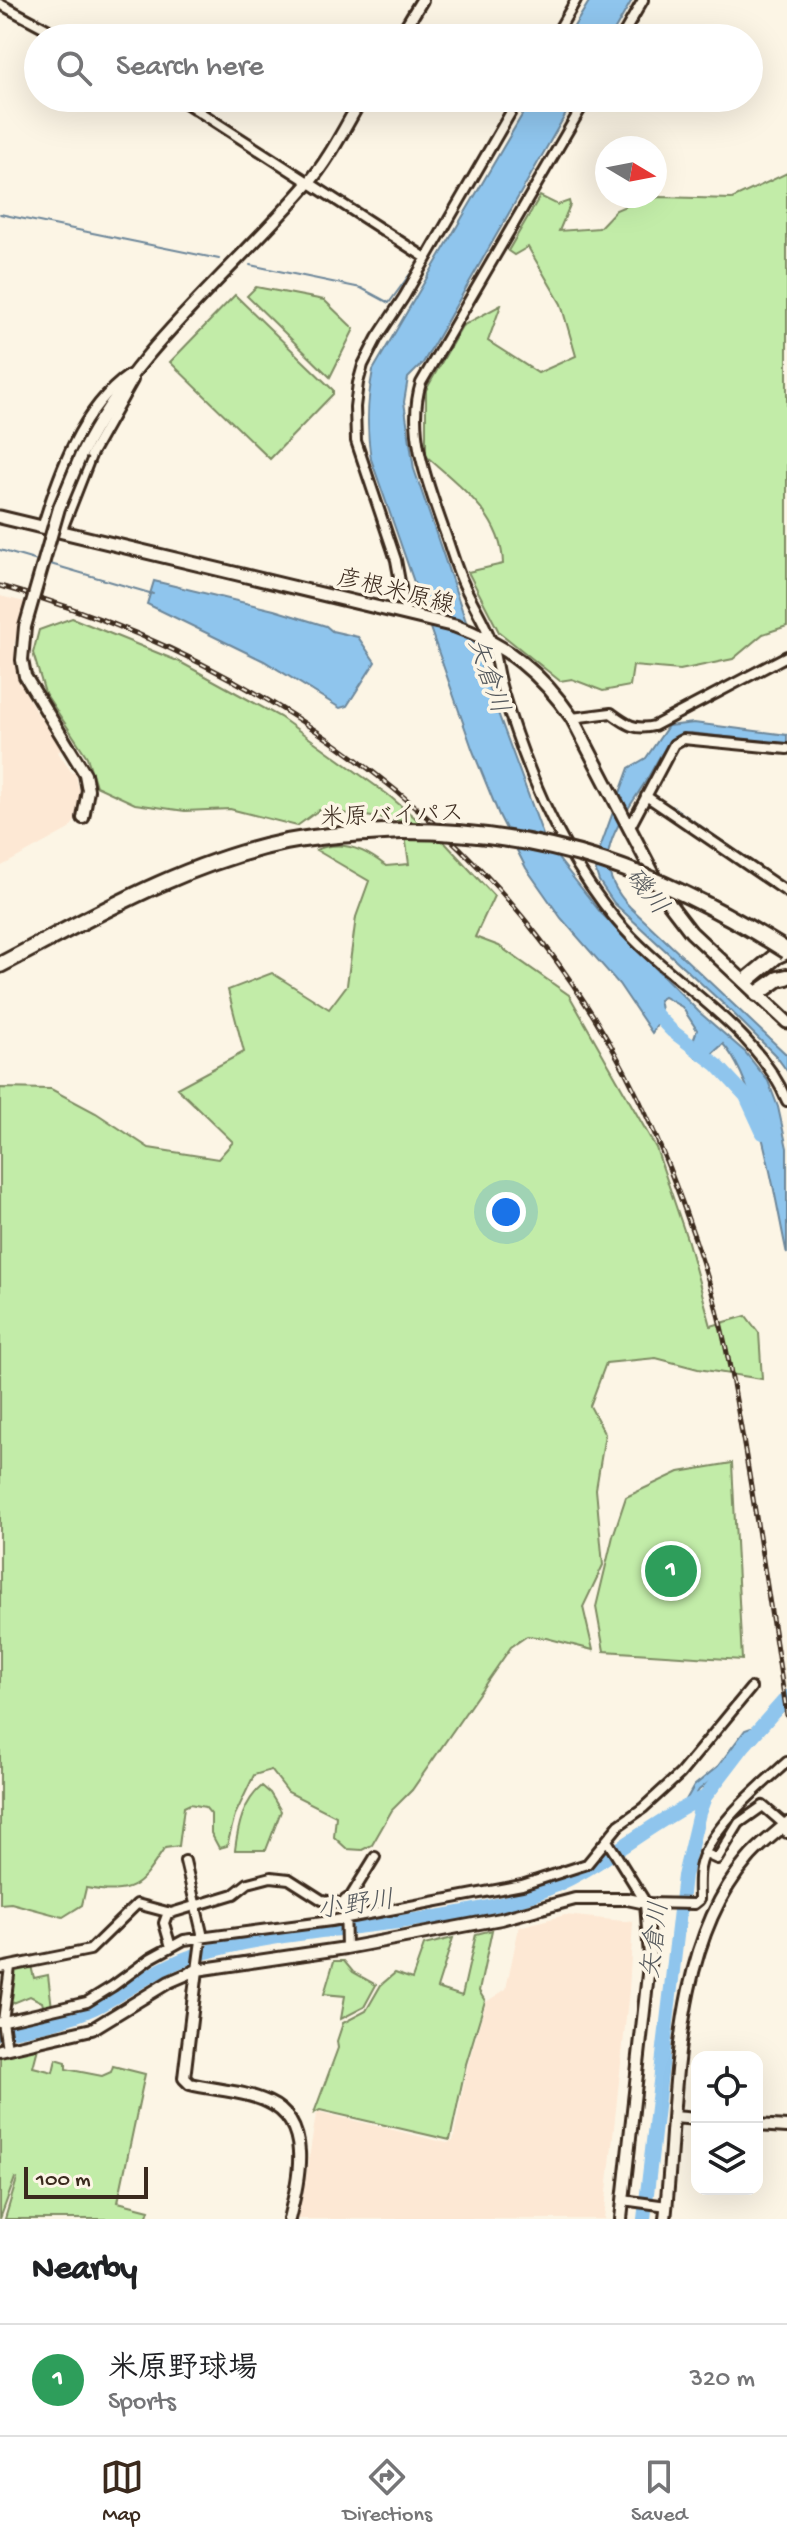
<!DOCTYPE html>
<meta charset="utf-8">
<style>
:root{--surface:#fff;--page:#f2f2f2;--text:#202124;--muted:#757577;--line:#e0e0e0;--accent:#3b2a1e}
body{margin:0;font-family:"Gochi Hand","Klee One",sans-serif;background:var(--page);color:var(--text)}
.controls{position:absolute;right:24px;bottom:24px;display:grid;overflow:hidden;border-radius:16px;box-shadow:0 8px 32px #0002}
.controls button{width:72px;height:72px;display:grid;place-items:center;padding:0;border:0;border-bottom:2px solid var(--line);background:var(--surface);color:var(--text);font:40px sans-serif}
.compass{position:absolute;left:595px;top:136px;width:72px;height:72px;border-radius:50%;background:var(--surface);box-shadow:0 8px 32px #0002;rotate:100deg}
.scale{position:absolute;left:24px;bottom:20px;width:124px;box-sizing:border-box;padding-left:8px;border:4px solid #3b2a1e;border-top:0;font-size:22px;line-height:28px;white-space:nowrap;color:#3b2a1e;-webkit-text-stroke:6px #fcf5e5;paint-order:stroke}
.you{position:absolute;left:506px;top:1212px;width:28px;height:28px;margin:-20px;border:6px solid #fff;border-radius:50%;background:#1a73e8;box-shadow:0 0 0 12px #1a73e833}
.badge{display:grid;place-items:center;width:52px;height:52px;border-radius:50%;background:var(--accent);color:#fff;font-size:26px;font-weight:700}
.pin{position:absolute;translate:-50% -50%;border:4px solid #fff;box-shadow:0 2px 8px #0006}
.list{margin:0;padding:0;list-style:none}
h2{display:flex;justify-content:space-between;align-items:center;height:104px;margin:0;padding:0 32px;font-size:34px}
h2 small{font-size:26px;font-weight:400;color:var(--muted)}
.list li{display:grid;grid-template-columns:52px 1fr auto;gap:24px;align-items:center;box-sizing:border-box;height:112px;padding:0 32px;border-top:2px solid var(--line)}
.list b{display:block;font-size:30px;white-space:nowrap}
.list p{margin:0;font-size:26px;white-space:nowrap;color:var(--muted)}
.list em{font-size:26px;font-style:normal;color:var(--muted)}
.icon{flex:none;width:44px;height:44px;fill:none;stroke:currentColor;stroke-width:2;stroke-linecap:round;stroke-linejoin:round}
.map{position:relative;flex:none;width:787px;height:2219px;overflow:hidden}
.search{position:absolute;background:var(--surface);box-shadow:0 8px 32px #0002;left:24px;right:24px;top:24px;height:88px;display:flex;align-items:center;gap:20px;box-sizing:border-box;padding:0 28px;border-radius:44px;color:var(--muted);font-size:30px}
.sheet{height:216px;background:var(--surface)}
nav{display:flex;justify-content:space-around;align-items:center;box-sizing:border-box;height:112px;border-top:2px solid var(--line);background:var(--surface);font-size:22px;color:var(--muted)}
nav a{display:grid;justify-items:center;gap:4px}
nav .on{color:var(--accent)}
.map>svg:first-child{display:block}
</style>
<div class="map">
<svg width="787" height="2219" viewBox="0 0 787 2219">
<rect width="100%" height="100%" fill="#fcf5e5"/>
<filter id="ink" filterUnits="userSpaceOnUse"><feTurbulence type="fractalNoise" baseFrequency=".0125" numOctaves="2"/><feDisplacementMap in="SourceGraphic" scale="16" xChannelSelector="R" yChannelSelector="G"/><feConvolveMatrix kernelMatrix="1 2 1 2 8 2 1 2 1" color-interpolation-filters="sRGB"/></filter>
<g filter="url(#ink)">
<path fill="#fde8d4" d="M0,596L25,602L14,646L19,678L33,707L63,749L58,752L72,773L75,772L80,793L77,814L79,815L69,829L0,867Z
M565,1915L633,1922L629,1990L604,2219H295L306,2176L316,2115L319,2112L447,2143L453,2141L467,2068L486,2002L506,1989L519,1927Z"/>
<path fill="#c2eca8" stroke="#7e8b63" stroke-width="2" d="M787,173V626L763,634L733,659L680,670L633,666L630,686L603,691L572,679L560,681L499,632L468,572L503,564C502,516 459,485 426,456V390L462,326L501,305L488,341L538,373L576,356L561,304L528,247L514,255L508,251L540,196L558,205L569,201L570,205L559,231L599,228L616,210L637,201L660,197L732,199Z
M256,287L324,300L354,329L330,377L247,296Z
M235,295L333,390V394L270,459L170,362Z
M72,618L180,662L280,717L387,794L446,844L494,896L475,937L499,946L569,995L656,1148L688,1242L711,1326L746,1316L759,1333L762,1379L698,1369L656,1358L606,1363L590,1406L605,1434L596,1489L603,1565L583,1607L593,1650L546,1638L527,1636L511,1647L412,1790L392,1810L372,1845L362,1850L347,1849L334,1837L336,1816L288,1792L271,1770L254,1775L235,1815L227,1846L219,1848L211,1833V1814L205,1807L190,1804L184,1807L179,1846L165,1848C139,1886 135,1896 86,1888L82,1905L63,1917L11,1903L0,1904V1088L51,1089L96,1113L149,1148L218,1159L233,1142L177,1088L244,1052L228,990L272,973L329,1009L347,985L356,917L369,881L316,850C341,839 366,850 386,866L409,864L403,821L319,810L297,826L230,809L185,811L135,804L96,786L87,757L45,693L33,653L39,630Z
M732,1463L742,1660L604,1651L596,1607L613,1536L626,1497L679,1472Z
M262,1786L270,1793L281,1811L266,1850H235C238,1826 243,1802 262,1786Z
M492,1930L479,1991L485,2001L466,2064L450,2140L320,2110L314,2113L338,2048L337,2041L343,2023L366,2011L381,1985L395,1973L412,1979L424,1945L453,1938L437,1988L462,1996L476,1934Z
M334,1961H344L353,1972L376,1985L364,2007L341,2019L345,1996L324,1994Z
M31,1966L34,1978L48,1975L52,2008L44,2009L42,2002L30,1996L13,2003L7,2011L12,1974L17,1968Z
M38,2048L33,2067L53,2072L56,2059L66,2062V2069L102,2076L111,2072L113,2066L145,2074L118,2202L149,2210L146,2219H5L17,2179L15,2178L0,2219V2055Z"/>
<path fill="#8fc5ed" stroke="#6d879a" stroke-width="2" d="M590,0H632L610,38H567Z
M532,98H575L423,363L408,378L404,402L414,469L487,683L546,843L601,913L699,1012L745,1052L768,1081L778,1107L787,1148V1254C775,1200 758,1082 723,1044L712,1054L696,1057L690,1049L697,1030L682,1007L664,997L659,1000C663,1014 660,1021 652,1033L619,984L561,918L526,868L499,815L473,751L371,459C366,427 367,401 373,370Z
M154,581L274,610L326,626L332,631L358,637L375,662L347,706L340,708L264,661L147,604Z
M694,723L787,735V744L691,733L676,736C662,749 654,768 644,784C617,827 586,861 630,907L787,1055V1071L776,1056L731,1011L614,903L599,881L596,872L600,848L629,768L646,758L668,726Z
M787,1697V1707L758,1734L747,1740L723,1771L699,1790L686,1811L679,1812L694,1786L718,1766L745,1730L754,1727L762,1718L771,1713Z"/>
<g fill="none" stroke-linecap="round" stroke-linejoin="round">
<path stroke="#6d879a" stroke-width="2" d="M0,214L219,259
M250,265L361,288L389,303L410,274
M0,550L41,562
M47,563L153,594
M672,806L787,886"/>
<path stroke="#8fc5ed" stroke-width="14" d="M647,1005L672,1031L717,1065L746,1096L763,1133
M0,2033C32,2027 64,2022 94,2008C128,1991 159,1966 196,1955C305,1922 423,1931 531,1895C596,1874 644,1825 705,1797
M644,2219L684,1876L699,1813L705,1797L743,1747L787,1697"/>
<defs>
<path id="minor" d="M0,4L64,38
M554,38L576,0
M621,38L643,0
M178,98L426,258
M587,98L421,383C406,431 428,484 444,530C451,549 456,569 465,587C473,605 485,622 491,641C496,657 497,673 502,689C526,771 562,855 617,921C668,982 755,1024 787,1101
M42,528C58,475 81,408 129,375
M61,532L92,453L133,380
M406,614L396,560L356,441L355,407L358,383L363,365L377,338L404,297L519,98
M572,718L611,713C626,724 635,731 654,726L787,656
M646,796L787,892
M629,829L674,744L683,739L787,749
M608,1842L646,1903L694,1904L699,1900C699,1890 698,1878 700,1868C707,1830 759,1787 787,1762
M704,1853L717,1859L739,1823L763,1806L785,1825L787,1833
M185,1861L202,1933L197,1970
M168,1912L164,1923L171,1947
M346,1948L345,1900L351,1896L375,1857
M0,1968L90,1950L137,1904L171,1913L234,1894L248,1883L271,1877L289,1879L322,1900L345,1904
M0,2022L87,2002L113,1986L151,1958L184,1940L331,1921L522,1885L587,1864L619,1825L643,1808L680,1774L751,1688
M7,2049L3,2021L10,1967
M623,2200L667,2206"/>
<path id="tertiary" d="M399,38L422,0
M81,455C132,351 232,272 307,185C329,160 345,127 362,98
M25,627L22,660L25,676L85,774L88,790L83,818
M197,1970L184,2078L190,2084C214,2090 245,2091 268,2102C314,2123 298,2182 289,2219
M0,2050L92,2029L169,1982L197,1970L346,1948L501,1919L575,1899H627L646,1903L650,1956L621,2219
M674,2117L697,2119
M757,2125L787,2127
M665,2219C678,2106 669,1951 747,1860C758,1846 774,1835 787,1823"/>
<path id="secondary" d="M0,517L455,626C506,644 542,674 572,718L668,902L691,932L787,1022"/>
<path id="trunk" d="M0,965C92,917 183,863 286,842C324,835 363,833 402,831
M746,981L776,956L787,951
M757,994L778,979L787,977"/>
</defs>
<use href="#minor" stroke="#3b2a1e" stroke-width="14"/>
<use href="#tertiary" stroke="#3b2a1e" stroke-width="16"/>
<use href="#secondary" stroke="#3b2a1e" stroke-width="17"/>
<use href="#trunk" stroke="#3b2a1e" stroke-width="20"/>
<use href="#minor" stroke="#fcf5e5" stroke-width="8"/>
<use href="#tertiary" stroke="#fcf5e5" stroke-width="10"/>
<use href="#secondary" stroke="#fcf5e5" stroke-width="11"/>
<use href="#trunk" stroke="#fcf5e5" stroke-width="14"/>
<defs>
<path id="rail" d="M0,586C241,653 462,802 594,1017C644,1097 679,1186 707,1276C723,1325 732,1377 741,1428C758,1523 772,1619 787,1715"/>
</defs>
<use href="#rail" stroke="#3b2a1e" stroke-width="5"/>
<use href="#rail" stroke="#fcf5e5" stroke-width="2" stroke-dasharray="6" stroke-linecap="butt"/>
<defs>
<path id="tertiary-bridge" d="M25,627L59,508L81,455"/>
<path id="trunk-bridge" d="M402,831C553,831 661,872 787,951"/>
</defs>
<use href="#tertiary-bridge" stroke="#3b2a1e" stroke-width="16" stroke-linecap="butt"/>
<use href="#trunk-bridge" stroke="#3b2a1e" stroke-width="20" stroke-linecap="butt"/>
<use href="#tertiary-bridge" stroke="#fcf5e5" stroke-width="10"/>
<use href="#trunk-bridge" stroke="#fcf5e5" stroke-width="14"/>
</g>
</g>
<g text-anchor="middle" stroke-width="7" stroke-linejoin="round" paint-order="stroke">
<g font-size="24" fill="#3b2a1e" stroke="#fcf5e5">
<text transform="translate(396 590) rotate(14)" y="8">彦根米原線</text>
<text transform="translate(392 814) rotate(-2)" y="8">米原バイパス</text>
</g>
<g font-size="26" font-style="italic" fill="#54585c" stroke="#fcf5e5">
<text transform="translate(490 675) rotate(71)" y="9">矢倉川</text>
<text transform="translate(648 890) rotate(51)" y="9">磯川</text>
<text transform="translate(355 1903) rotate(-8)" y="9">小野川</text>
<text transform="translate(653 1940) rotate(-83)" y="9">矢倉川</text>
</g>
</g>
</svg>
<div class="controls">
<button><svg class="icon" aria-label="locate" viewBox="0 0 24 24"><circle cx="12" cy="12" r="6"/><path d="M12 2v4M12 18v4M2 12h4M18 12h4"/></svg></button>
<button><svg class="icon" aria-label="layers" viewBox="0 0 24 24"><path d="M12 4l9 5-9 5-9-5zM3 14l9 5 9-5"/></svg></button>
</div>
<svg class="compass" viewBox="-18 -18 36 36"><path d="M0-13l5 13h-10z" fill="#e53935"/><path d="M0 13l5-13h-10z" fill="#757577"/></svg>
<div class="scale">100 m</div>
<div class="you"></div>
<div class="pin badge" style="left:671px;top:1571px;background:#2e9e5b">1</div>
<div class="search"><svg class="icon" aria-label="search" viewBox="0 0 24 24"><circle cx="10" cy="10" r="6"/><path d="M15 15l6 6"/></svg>Search here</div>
</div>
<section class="sheet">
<h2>Nearby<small></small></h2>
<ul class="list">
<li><span class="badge" style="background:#2e9e5b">1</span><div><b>米原野球場</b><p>Sports</p></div><em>320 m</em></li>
</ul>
</section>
<nav>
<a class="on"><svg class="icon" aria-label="map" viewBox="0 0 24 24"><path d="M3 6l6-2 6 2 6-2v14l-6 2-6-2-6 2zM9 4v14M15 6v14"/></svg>Map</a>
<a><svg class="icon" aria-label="directions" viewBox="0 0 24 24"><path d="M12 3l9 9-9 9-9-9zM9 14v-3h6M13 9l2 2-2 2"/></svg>Directions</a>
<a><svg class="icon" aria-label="saved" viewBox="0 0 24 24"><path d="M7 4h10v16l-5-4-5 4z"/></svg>Saved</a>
</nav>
